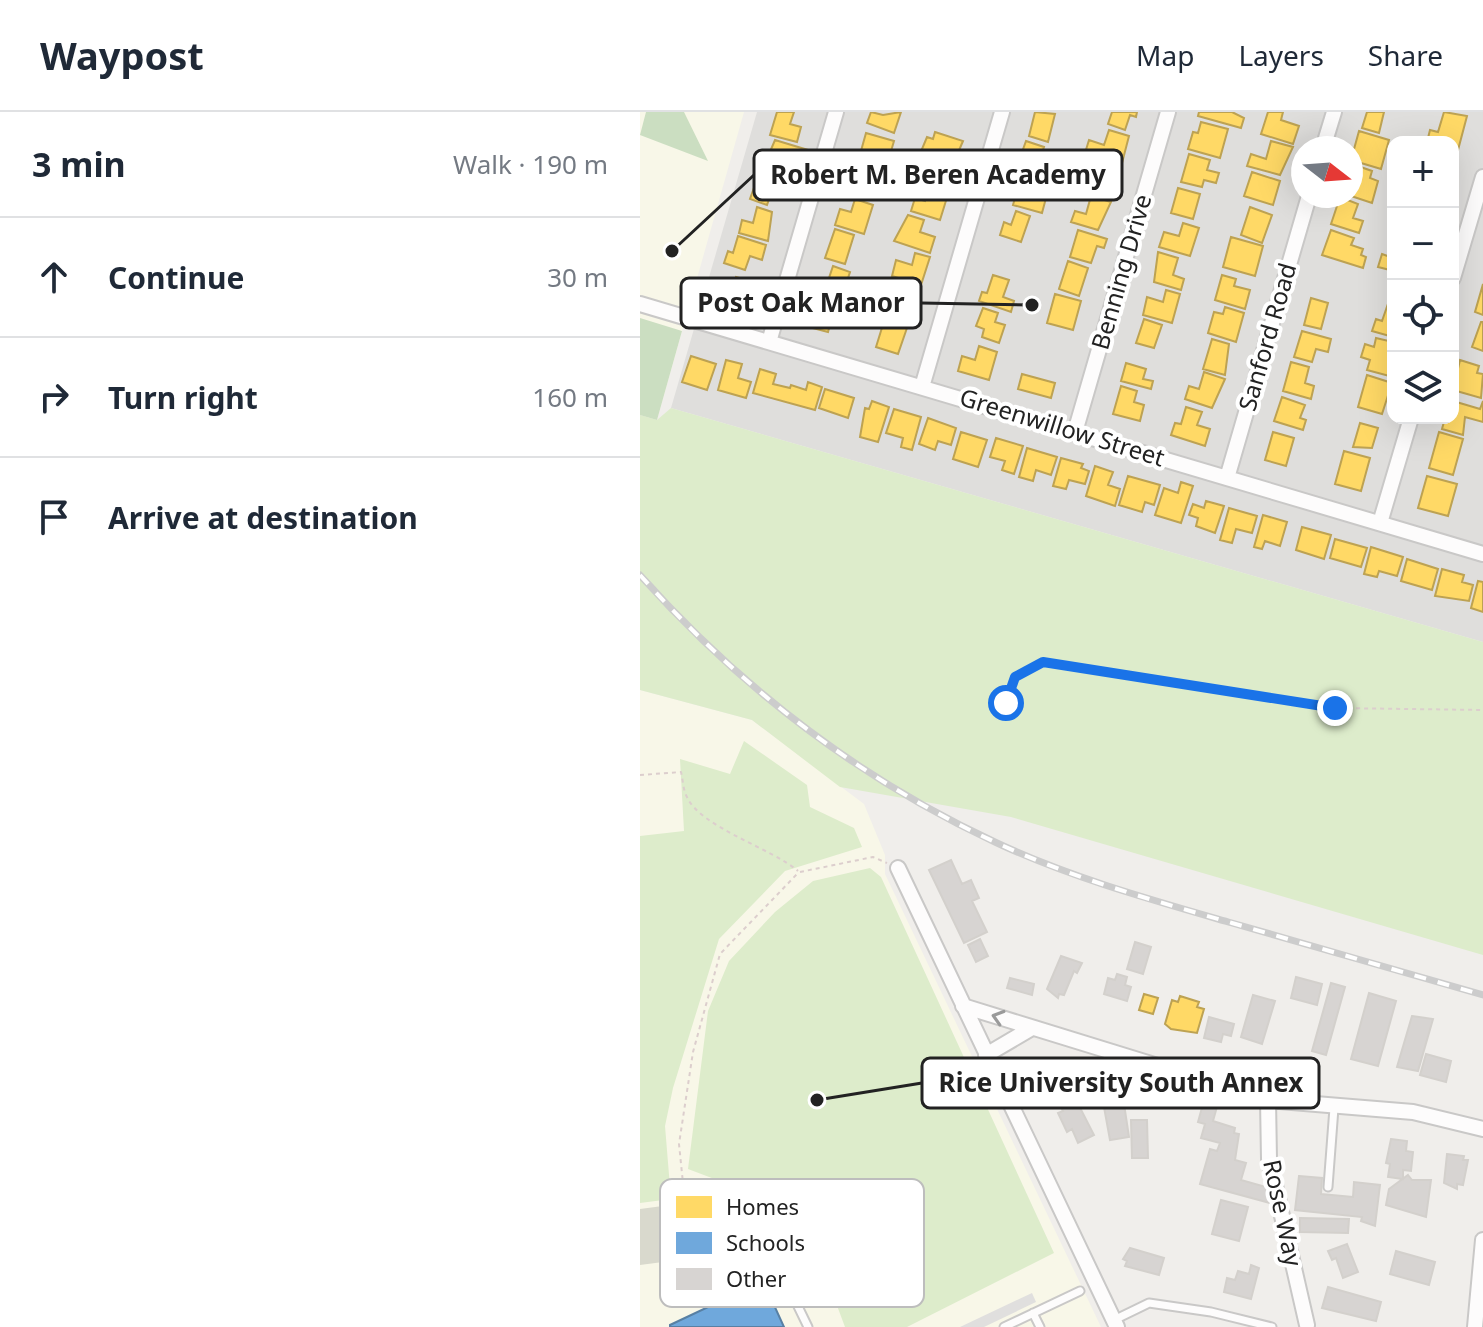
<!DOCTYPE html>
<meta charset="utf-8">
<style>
:root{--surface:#fff;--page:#f2f2f3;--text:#1f2937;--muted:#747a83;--line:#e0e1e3}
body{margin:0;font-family:"Noto Sans",sans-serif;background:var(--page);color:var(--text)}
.controls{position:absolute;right:24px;top:24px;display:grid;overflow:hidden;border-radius:16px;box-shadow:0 8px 32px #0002}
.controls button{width:72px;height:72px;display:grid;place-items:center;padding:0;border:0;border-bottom:2px solid var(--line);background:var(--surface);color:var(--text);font:40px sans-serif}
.compass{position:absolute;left:651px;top:24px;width:72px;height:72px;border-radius:50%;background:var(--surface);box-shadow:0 8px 32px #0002;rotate:107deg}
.stop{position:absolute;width:24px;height:24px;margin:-18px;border:6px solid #1a73e8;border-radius:50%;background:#fff}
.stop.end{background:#1a73e8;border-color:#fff;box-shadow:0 2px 8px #0008}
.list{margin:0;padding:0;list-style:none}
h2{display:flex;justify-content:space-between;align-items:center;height:104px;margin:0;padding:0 32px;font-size:34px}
h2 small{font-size:26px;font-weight:400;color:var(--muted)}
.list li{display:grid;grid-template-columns:52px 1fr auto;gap:24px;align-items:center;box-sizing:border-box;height:120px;padding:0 32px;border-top:2px solid var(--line)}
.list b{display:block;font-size:30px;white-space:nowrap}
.list em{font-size:26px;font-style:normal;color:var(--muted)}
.icon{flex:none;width:44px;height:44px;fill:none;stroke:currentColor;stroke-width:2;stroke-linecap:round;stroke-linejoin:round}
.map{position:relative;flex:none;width:843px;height:1215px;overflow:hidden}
header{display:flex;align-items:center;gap:48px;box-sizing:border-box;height:112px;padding:0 40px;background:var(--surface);border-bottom:2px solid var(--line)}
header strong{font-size:38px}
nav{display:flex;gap:44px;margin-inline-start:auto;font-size:28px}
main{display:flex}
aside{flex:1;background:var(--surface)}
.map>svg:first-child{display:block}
</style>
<header>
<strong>Waypost</strong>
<nav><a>Map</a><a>Layers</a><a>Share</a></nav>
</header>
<main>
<aside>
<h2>3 min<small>Walk · 190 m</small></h2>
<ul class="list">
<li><svg class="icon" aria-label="ahead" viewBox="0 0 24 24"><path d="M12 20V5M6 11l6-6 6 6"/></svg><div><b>Continue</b></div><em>30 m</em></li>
<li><svg class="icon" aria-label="right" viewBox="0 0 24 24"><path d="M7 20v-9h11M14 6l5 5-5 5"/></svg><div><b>Turn right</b></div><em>160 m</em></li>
<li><svg class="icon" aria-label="arrive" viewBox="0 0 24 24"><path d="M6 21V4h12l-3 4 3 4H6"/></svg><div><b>Arrive at destination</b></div></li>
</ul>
</aside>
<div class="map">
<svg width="843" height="1215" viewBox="0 0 843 1215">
<rect width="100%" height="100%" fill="#f0eeeb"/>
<path fill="#dfdedc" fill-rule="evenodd" d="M117,0H843V530L31,296ZM753,30H813V306H753ZM663,36H711V84H663Z"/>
<path fill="#f8f7e8" d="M0,0H104L17,308L0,303Z
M0,578L112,608L224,692L245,743V762L461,1215H0Z"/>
<path fill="#d9d9cd" d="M53,1090L61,1145L0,1153V1097Z"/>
<path fill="#ddeccb" d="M31,296L843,530V843L371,705L200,675L112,608L0,578V303L17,308Z
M104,629L167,673L170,695L214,716L222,735L145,759L79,827L33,976L25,1014L31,1087L0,1091V724L44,719L40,647L90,662Z
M230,756L241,765L414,1141L267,1215H205L162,1100L48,1057L68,899L89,849L135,800L173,769Z"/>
<path fill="#cbdec1" d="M6,0H44L68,49L0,23Z
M0,206L42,219L17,308L0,303Z"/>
<path fill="#e0dfde" d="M392,1181L396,1190L344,1215H320Z"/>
<path fill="#ffd966" stroke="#bda252" stroke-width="2" d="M137,0H154L150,12L161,15L157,30L130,23Z
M231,0L243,3L261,0L254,21L227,11Z
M395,0L415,2L408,30L389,24Z
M472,0H497L496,5L490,3L485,18L468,12Z
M559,0H592L604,6L601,16L558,4Z
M628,0H643L641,8L659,14L653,32L621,22Z
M727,0H744L739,21L722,16Z
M804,0L827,4L818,38L813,37V30H787L790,18L798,20Z
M561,10L588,17L580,46L548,37L553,20L558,21Z
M469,18L489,24L482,51L445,41L449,28L464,33Z
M719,19L749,28L741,57L711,48Z
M295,20L323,29L305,71L272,61L287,25L293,27Z
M226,21L254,29L247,53L219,46Z
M135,28L168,38L164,51L148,46L143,62L123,56Z
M386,29L404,35L394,64L376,57Z
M631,29L653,35L640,63L607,54L611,42L626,47Z
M549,42L570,48L567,58L579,61L576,71L564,68L562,75L541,70Z
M712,52L732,59L730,66L738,69L732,91L711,84Z
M120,59L146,68L141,82L132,79L127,93L110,87Z
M612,60L640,69L633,93L604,84Z
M380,68L396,73L393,83L406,86L402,101L373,93Z
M290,73L309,79L300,108L271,99L275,86L285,89Z
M538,76L560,82L553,107L531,101Z
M451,84L471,90L458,118L431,110L435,99L446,102Z
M700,85L718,92L713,106L723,109L719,121L691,112Z
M215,87L233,93L224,122L195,113L200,97L211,100Z
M117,95L132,100L128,129L99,121L102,108L113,111Z
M610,95L632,103L622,131L601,123Z
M376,99L390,104L381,130L360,123L364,110L371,113Z
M268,103L284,108L280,120L295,125L290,141L254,129Z
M543,111L559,116L550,144L519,135L524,120L539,124Z
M195,117L214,123L205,152L185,146Z
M438,118L467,127L464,136L457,134L451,151L430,145Z
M691,118L714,126L711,133L723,137L721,143L726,145L723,156L682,143Z
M98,124L126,133L122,148L110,144L105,158L84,151L88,139L93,141Z
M591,125L623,134L615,164L583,155Z
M518,140L538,146L533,163L544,167L541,178L514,170Z
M275,141L290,145L281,173L252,164L256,148L272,153Z
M742,142L753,146L750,158L738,155Z
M428,149L448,156L439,184L419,177Z
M193,154L210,160L201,187L184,181Z
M353,163L369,168L363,185L374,189L371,200L339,189L342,180L347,181Z
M582,163L596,167L594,174L610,178L605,197L575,188Z
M96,165L116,171L108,198L79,190L83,175L92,178Z
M843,172V203L835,200Z
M526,178L540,182L532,211L503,203L507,185L523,190Z
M415,182L441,189L433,218L407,211Z
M671,186L688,191L681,217L664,213Z
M750,186L753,187V225L732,219L736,207L742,209Z
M176,187L196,192L188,220L169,215Z
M585,195L604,201L596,230L568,221L574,200L583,202Z
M343,196L358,201L355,210L365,213L359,231L342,225L344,217L336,214Z
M245,206L268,213L258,242L236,235Z
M504,207L522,213L514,236L496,231Z
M841,210H843V239L832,235Z
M662,219L691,227L688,240L676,237L672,250L654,245Z
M736,226L753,230V265L727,258L730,248L721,245L725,232L734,235Z
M572,227L589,232L585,263L563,257Z
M339,234L357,240L349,268L318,259L322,244L335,248Z
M51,244L76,252L67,278L42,270Z
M86,248L102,252L98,266L111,270L106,286L78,278Z
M820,248L839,254L837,261L843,262L841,286L813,278Z
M651,250L669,255L665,271L674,274L671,287L643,279Z
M486,251L506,257L503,267L513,269L511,277L481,269Z
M120,257L136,262L133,272L150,276L151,273L166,278L168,270L182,275L175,298L113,281Z
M564,260L585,267L572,296L545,287L549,274L559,277Z
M382,262L415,271L411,286L378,277Z
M727,263L752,271L742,302L718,295Z
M481,274L497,279L494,290L504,293L500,309L473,302Z
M185,277L214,286L208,306L179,296Z
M642,285L665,293L660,306L666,308L663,318L634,309Z
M232,289L249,295L238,330L220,325L225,296L229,297Z
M813,289L840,297L843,289V310L825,305L823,323L802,317L805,306H813Z
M546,295L562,300L557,313L570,317L565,334L531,323L535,311L541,312Z
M254,297L281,305L272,338L261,335L263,326L246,321Z
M288,306L316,316L311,333L298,329L295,338L279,332Z
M720,311L738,316L732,336L713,335Z
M321,320L347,328L338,355L313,347Z
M633,320L654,326L646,354L625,348Z
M799,320L823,327L813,363L789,356Z
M356,326L383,334L374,362L362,358L365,349L350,345Z
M387,336L417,345L411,363L396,358L393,369L379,365Z
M704,339L730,346L721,379L695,372Z
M421,346L443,352L441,356L449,359L445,372L429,368L426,377L413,374Z
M455,354L473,360L468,373L480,377L475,394L446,384Z
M488,364L520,373L514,393L505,390L502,400L479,393Z
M787,364L817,372L808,404L778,396Z
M541,370L553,374L541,411L515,403L524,376L538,381Z
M566,389L584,394L575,421L556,414L558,406L549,403L553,392L564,396Z
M589,396L617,404L612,421L596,417L592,431L580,428Z
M623,403L647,410L640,434L625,429L622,437L614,435Z
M662,415L691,423L684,447L656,438Z
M695,427L727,436L721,455L690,446Z
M731,435L763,445L757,464L739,459L737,465L724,462Z
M767,447L798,457L792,478L761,469Z
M802,457L824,463L822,470L833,473L829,489L795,484Z
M838,469L843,470V500L831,496Z
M504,882L518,886L513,902L499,898Z
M540,884L559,890L557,895L564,897L557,921L531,917L525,912L532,888L538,890Z"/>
<path fill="#6fa8dc" stroke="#5880a4" stroke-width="2" d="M123,1169L144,1215H30V1213Z"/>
<path fill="#d7d4d2" stroke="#d3d0cc" stroke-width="2" d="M311,748L322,772L331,768L339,786L332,789L347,820L324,831L289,758Z
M340,827L348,844L336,850L328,833Z
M495,830L511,835L503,862L487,857Z
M421,844L442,851L437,861L434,859L424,883L419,882L418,886L407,877Z
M477,862L487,865L485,873L491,875L487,889L464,882L468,866L475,868Z
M656,865L682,872L677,893L651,886Z
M370,866L394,872L392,883L367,876Z
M691,871L705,875L686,943L672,939Z
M729,881L756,889L738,954L711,947Z
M613,883L635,889L622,932L601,925Z
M772,904L793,907L778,959L757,955Z
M569,905L594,912L591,924L583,922L581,930L564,926Z
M786,942L811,949L806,970L780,963Z
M566,981L580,984L573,1009L595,1016L594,1021L599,1022L595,1048L606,1051L601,1068L626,1075L630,1091L560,1072L570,1037L577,1039L580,1031L561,1026L565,1012L558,1010Z
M435,986L454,1023L438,1031L432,1017L427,1020L418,1001L423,999L420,993Z
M484,992L489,1025L470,1028L464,995Z
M491,1008H507L508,1046H492Z
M751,1027L767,1029L766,1039L773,1040L771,1059L763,1058V1067L748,1065L750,1052L746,1051Z
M807,1042L824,1044L823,1048H828L823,1073L817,1072V1077L804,1071Z
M768,1063L772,1068H791L786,1105L746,1093L749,1077Z
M659,1064L682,1066L681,1082L713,1085L714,1070L740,1073L735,1114L721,1109L722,1105L655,1098Z
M581,1088L608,1095L599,1129L572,1122Z
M660,1106L709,1107L708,1121L660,1120Z
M707,1132L718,1160L703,1166L696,1146L692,1148L688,1139Z
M490,1136L524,1146L519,1163L485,1154L487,1149L483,1147Z
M756,1139L795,1150L789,1173L750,1162Z
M611,1153L619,1156L611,1187L584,1180L587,1166L595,1168L598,1159L609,1162Z
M688,1175L741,1190L736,1209L682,1196Z"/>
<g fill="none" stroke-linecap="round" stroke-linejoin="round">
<defs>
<path id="lane" d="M688,1075L694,996
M135,1147L168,1215
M105,1160L159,1135
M393,1201L400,1215
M474,1208L509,1191L571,1200L632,1215
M364,1215L440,1179"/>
<path id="street" d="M683,36L694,0
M813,166L843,65
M0,192L843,442
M129,230L196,0
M282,275L362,0
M435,320L528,0
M587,366L669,84
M740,411L771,306
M258,756L477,1215
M323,894L628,988L773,1000L843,1017
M346,943L392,916
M628,988L629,1047L667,1213
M835,1215L843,1128"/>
</defs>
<use href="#lane" stroke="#c9c8c7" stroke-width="11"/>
<use href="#street" stroke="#c9c8c7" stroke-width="18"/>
<path stroke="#dccecd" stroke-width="2" stroke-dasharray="4 4" stroke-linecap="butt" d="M366,591L375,565L403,550L695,596L843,598
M0,663L41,660C43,668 43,678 47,685C60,715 131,736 158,759
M160,760L233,745L247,751
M45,1091L39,1032L53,940L80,842L159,760"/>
<use href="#lane" stroke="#fdfcfc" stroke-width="7"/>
<use href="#street" stroke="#fdfcfc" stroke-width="14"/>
<defs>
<path id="rail" d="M0,463C101,576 219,667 357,731C432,766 512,788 592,811C676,835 759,859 843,883"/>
</defs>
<use href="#rail" stroke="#ccc" stroke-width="7"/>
<use href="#rail" stroke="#fff" stroke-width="4" stroke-dasharray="12" stroke-linecap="butt"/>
</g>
<defs><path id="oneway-chevron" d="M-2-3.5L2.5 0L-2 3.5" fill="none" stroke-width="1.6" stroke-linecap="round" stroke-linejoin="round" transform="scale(2)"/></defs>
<use stroke="#9a9a9a" href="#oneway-chevron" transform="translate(358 905) rotate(-163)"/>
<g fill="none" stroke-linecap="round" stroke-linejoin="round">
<path stroke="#1a73e8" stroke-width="10" d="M366,591L375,565L403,550L695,596"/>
</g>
<g text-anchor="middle" stroke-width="8" stroke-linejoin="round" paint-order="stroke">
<g font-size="24" fill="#222" stroke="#fff">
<text transform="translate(482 160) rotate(-74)" y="8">Benning Drive</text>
<text transform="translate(628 225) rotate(-74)" y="8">Sanford Road</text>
<text transform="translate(422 316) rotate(17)" y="8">Greenwillow Street</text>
<text transform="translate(642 1101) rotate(78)" y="8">Rose Way</text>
</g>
</g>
<rect x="20" y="1067" width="264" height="128" rx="12" fill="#fff" stroke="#bdbdbd" stroke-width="2"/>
<rect x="36" y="1084" width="36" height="22" fill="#ffd966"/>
<rect x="36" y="1120" width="36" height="22" fill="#6fa8dc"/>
<rect x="36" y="1156" width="36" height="22" fill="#d7d4d2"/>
<g font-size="22" fill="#222">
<text x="86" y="1103">Homes</text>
<text x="86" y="1139">Schools</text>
<text x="86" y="1175">Other</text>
</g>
<path fill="none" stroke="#222" stroke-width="3" d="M32 139L114 63M392 193L281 191M177 988L282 971"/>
<g fill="#222" stroke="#fff" stroke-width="3">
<circle cx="32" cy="139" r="8"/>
<circle cx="392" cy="193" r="8"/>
<circle cx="177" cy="988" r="8"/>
</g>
<g fill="#fff" stroke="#222" stroke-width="3">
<rect x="114" y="38" width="368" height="50" rx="8"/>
<rect x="41" y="166" width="240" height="50" rx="8"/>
<rect x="282" y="946" width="397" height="50" rx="8"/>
</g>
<g font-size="26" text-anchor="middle" font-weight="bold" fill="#222">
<text x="298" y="72">Robert M. Beren Academy</text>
<text x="161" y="200">Post Oak Manor</text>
<text x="481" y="980">Rice University South Annex</text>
</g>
</svg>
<div class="controls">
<button>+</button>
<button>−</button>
<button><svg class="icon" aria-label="locate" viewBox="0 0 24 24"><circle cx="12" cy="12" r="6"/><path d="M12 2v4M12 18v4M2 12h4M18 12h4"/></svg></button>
<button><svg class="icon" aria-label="layers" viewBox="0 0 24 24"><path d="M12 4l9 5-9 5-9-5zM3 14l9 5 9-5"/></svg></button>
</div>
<svg class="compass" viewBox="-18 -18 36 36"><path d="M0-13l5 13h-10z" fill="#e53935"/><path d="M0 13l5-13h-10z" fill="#747a83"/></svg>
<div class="stop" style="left:366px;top:591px"></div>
<div class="stop end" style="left:695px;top:596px"></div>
</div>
</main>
